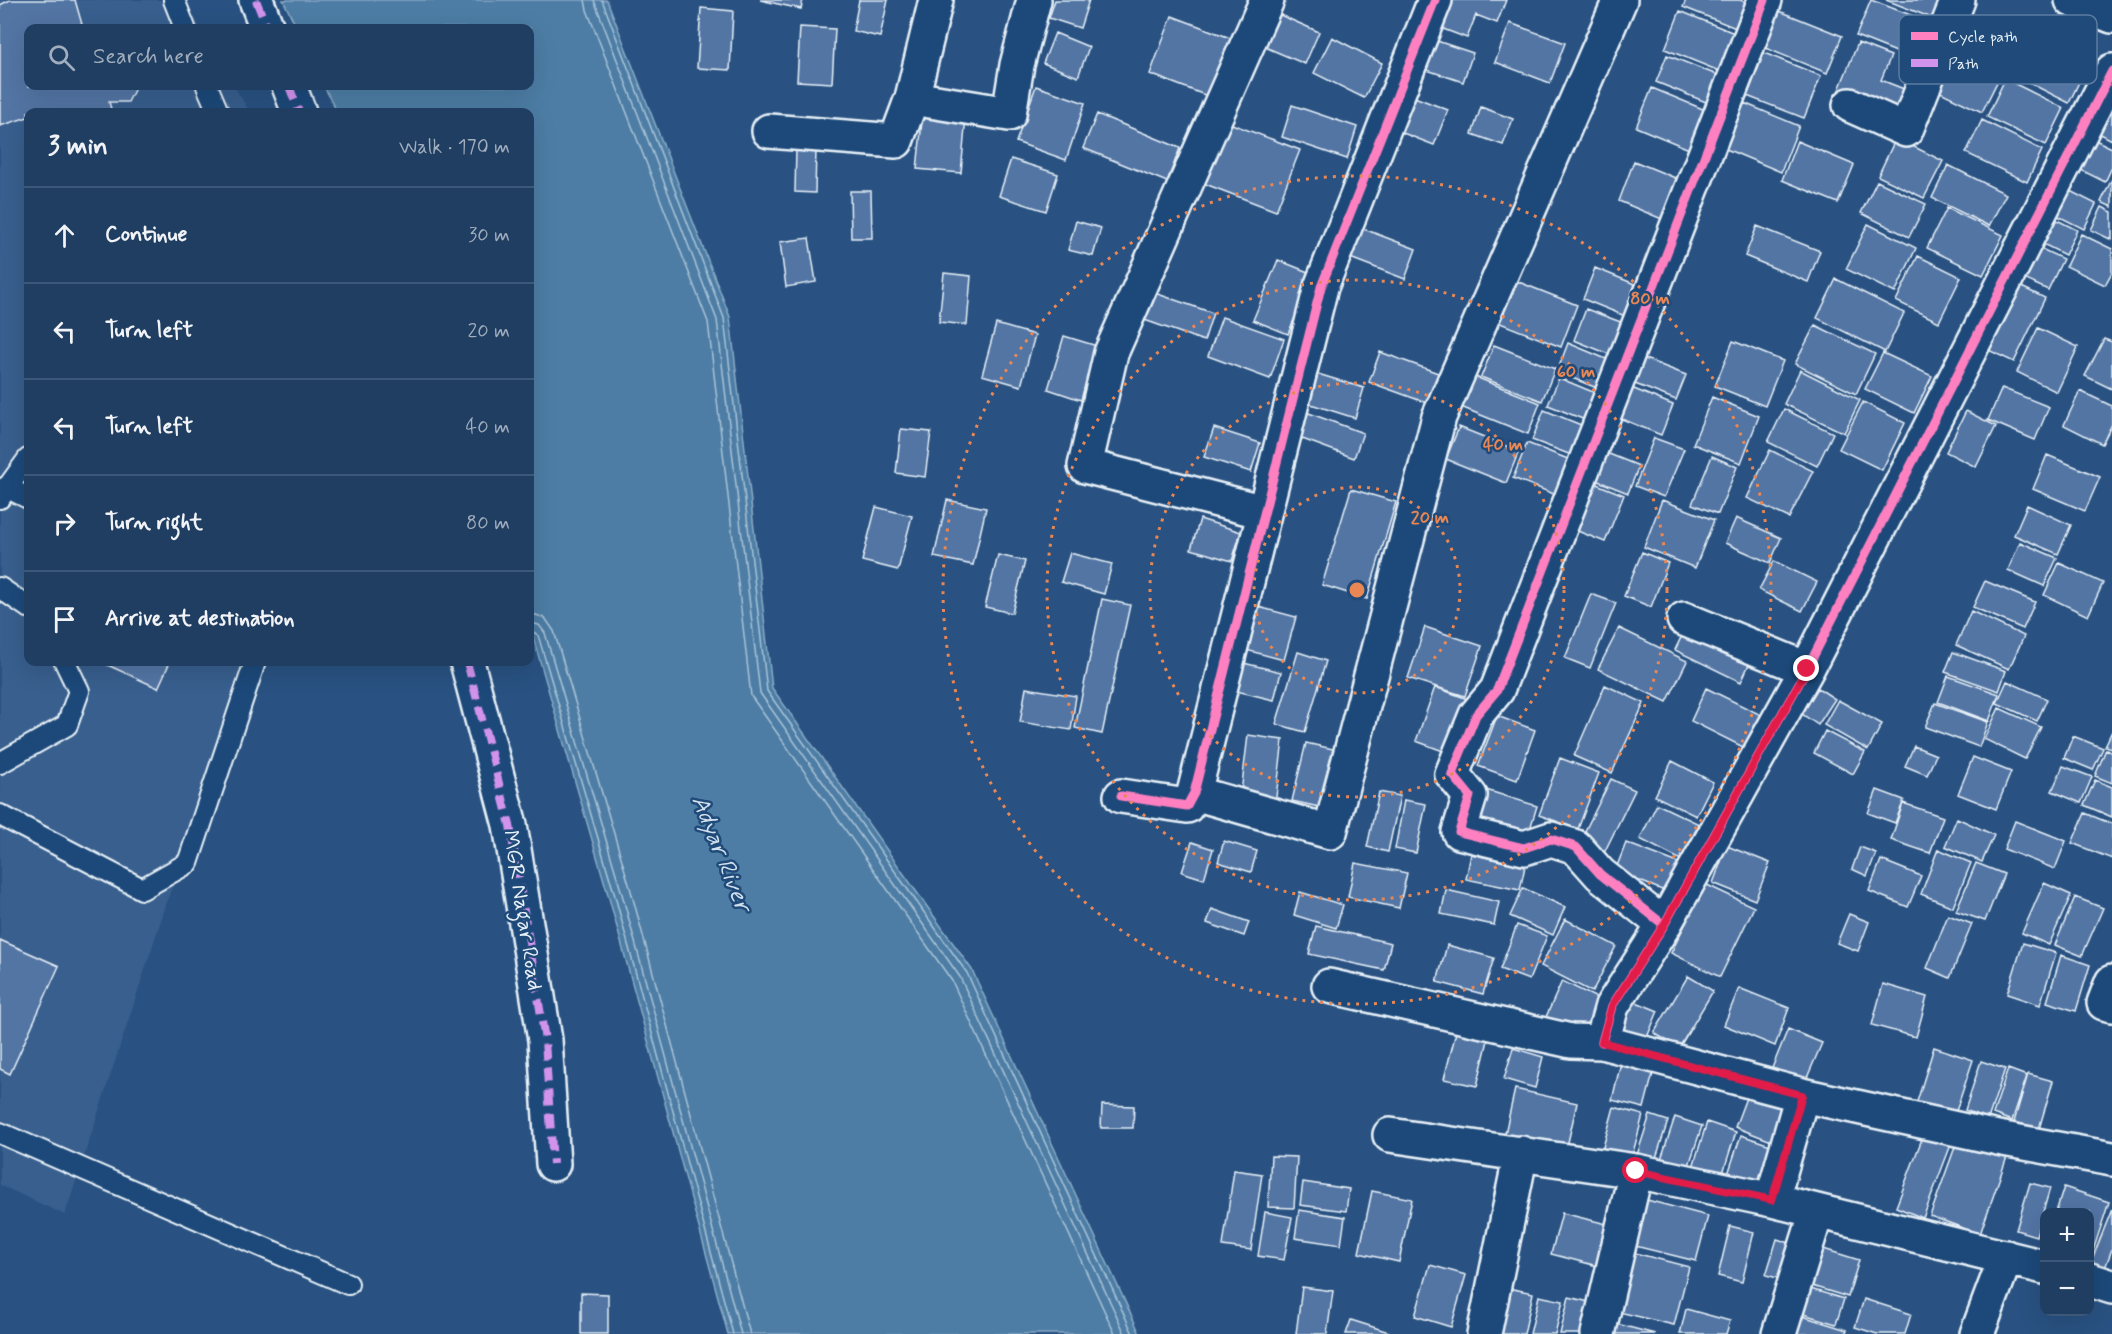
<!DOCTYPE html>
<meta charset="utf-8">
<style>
:root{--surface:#1f3e62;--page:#274568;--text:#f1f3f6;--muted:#a1aebe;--line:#3c5777}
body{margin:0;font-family:Mynerve,sans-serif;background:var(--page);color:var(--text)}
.controls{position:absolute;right:18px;bottom:18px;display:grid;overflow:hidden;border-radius:12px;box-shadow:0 6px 24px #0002}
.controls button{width:54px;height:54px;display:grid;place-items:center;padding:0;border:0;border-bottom:2px solid var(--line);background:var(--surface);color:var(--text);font:30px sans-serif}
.stop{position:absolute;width:18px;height:18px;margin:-14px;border:4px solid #e11d48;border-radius:50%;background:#fff}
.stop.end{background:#e11d48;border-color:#fff;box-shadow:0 2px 6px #0008}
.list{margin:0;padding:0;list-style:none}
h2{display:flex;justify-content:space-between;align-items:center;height:78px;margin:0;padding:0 24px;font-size:26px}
h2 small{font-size:20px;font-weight:400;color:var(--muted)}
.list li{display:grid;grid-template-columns:39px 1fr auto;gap:18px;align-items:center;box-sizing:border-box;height:96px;padding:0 24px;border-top:2px solid var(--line)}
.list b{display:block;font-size:22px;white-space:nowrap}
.list em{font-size:20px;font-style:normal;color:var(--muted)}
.icon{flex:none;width:33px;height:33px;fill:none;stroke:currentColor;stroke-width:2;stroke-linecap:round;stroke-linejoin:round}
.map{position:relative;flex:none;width:2112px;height:1334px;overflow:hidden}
.search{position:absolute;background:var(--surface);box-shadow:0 6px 24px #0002;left:24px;top:24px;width:510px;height:66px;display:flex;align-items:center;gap:15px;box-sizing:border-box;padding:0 21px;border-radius:12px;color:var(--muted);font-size:22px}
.panel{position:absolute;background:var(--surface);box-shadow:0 6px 24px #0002;left:24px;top:108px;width:510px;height:558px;border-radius:12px}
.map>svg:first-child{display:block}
</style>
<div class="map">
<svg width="2112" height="1334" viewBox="0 0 2112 1334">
<rect width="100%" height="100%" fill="#295282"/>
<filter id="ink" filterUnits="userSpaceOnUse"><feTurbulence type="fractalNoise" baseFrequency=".0167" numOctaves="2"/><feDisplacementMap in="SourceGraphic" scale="12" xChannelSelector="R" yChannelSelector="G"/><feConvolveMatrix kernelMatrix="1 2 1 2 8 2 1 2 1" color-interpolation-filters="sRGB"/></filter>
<g filter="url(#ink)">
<path fill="#395f8e" d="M0,0H184L201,28H28V86H234L250,112H28V662H245L65,1215L0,1185Z"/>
<path fill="#4d7da5" stroke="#8babc6" stroke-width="1.5" d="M283,0H607L730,317L772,688L972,970L1140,1334H728L609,898L530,627V112H337L324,86H530V28H297Z"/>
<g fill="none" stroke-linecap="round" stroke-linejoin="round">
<path stroke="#aac3d7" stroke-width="1.5" d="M585,0L587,10L708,322L751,696L952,981L1115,1334
M594,0L717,320L760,693L960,977L1125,1334
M602,0L724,318L767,691L967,973L1133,1334
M530,613L545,618L554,631L631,891L750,1334
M530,623L539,625L545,633L622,894L741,1334
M530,630L538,635L615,896L733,1334"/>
</g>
<path fill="#5274a4" stroke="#e8f1f8" stroke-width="1.5" d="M10,0H75L83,28H28V86H136L128,102H109L112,112H28V117L0,126V5Z
M760,0H803L801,9Z
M859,0H888L880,37L853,31Z
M1055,0H1089L1080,28L1049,18Z
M1439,0H1506L1497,23L1476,15L1467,38L1430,24Z
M1686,0H1740L1751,4L1741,30L1683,7Z
M1871,0L1929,22L1914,59L1856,36Z
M1886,0H1940L1932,18Z
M701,8L733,11L730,70L697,68Z
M1777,10L1842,36L1827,73L1763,47Z
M1271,11L1319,32L1305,64L1258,44Z
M1680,11L1744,37L1729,75L1665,49Z
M1172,16L1233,39L1210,97L1150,74Z
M1510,23L1565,43L1550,83L1495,62Z
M800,27L835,29L832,83L797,81Z
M2032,28L2091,57L2069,103L2010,73Z
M1055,33L1089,47L1078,77L1043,63Z
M1332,37L1382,63L1364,98L1314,73Z
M1434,40L1473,53L1463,82L1424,69Z
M1858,43L1891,56L1881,80L1904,89L1894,115L1838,92Z
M1764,53L1821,76L1804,118L1747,96Z
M1667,55L1722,77L1711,104L1656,82Z
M1952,57L1998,80L1982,112L1936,90Z
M2005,79L2064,108L2046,145L1987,117Z
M1036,86L1085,103L1066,160L1016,142Z
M1652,88L1710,112L1694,151L1636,127Z
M1404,93L1448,110L1434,145L1390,128Z
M1744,103L1799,126L1781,172L1726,149Z
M2112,104V140L2095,131Z
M1292,105L1357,127L1347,159L1282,137Z
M1481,107L1513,119L1503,145L1472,134Z
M923,112L966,116L961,173L917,169Z
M1097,114L1180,148L1167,182L1083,148Z
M1982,120L2042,150L2027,182L1966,153Z
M1224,121L1300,150L1276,211L1200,182Z
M2089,137L2112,148V167L2105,182L2075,167Z
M1896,138L1943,161L1924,198L1878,176Z
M1797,141L1854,165L1838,203L1782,180Z
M796,149H816L815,193L795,192Z
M1011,159L1058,174L1046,211L999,196Z
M1634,161L1685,182L1669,222L1619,201Z
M1948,165L2006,194L1989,226L1932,198Z
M2112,179V207L2101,202Z
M1877,181L1926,204L1909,237L1861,213Z
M2064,188L2096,204L2084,229L2052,213Z
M850,191H871L872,238H851Z
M2102,207L2112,212V240L2091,230Z
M1947,208L2003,235L1983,275L1927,248Z
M2051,217L2077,230L2065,255L2039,242Z
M1076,221L1101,228L1093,256L1068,250Z
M1868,224L1916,248L1895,293L1846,269Z
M1356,226L1416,249L1405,279L1345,256Z
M1757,226L1820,251L1808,282L1745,256Z
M2081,234L2112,249V272L2105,285L2066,266Z
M809,238L816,282L786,287L780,242Z
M2035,246L2063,259L2048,290L2020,277Z
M1918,256L1961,277L1939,322L1896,301Z
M1278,260L1313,274L1288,334L1253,320Z
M1595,268L1637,285L1625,316L1583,299Z
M944,273L971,276L967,325L939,322Z
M1506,277L1577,305L1561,347L1490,319Z
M1836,279L1904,313L1885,352L1817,318Z
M2015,284L2045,298L2014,362L1984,348Z
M1146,290L1213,313L1204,341L1136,317Z
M1586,309L1634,327L1621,359L1574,340Z
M1222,317L1284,339L1270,379L1208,356Z
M996,324L1035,335L1021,386L982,375Z
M1815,325L1875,354L1856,394L1795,364Z
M2038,328L2078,347L2057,392L2017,372Z
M1064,336L1097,346L1081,400L1048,389Z
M2104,339L2112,342V389L2085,376Z
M1733,341L1783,361L1765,406L1715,386Z
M1568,343L1618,364L1607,392L1557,372Z
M1494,345L1555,369L1542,401L1481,377Z
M1380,352L1438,373L1427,403L1369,382Z
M1883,353L1932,376L1914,413L1865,389Z
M1640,357L1686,375L1676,400L1630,382Z
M1800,370L1860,400L1844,433L1784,404Z
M1308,371L1364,388L1355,418L1298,400Z
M1468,374L1540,403L1528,434L1456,405Z
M1559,378L1605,397L1595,424L1548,405Z
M1629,387L1673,405L1661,435L1617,417Z
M2002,388L2049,407L2035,440L1988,420Z
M2080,391L2112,406V424L2102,444L2064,425Z
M1712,397L1759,416L1741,463L1693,444Z
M1863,402L1905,423L1882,470L1839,449Z
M1784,409L1833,433L1817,466L1768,442Z
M1544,410L1586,427L1574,456L1532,440Z
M1966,411L1996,426L1976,467L1946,452Z
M1306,412L1363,433L1354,458L1297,437Z
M1459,427L1519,451L1506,483L1446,459Z
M1214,428L1260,443L1251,472L1204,457Z
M901,429L931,432L925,477L896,473Z
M1654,438L1684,449L1664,497L1635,486Z
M1527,443L1573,461L1559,496L1513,478Z
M1594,448L1639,466L1628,493L1583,475Z
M1770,450L1813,471L1789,518L1747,498Z
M2047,455L2100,477L2085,511L2033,489Z
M1712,456L1737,467L1718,514L1692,504Z
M1584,479L1624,495L1605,542L1565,526Z
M1351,489L1396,502L1367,599L1322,585Z
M947,500L986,508L973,565L934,557Z
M1662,500L1714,520L1695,568L1644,547Z
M2027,505L2071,525L2058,554L2014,535Z
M876,507L912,516L898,570L862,561Z
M1736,518L1781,538L1770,563L1725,543Z
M1200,519L1241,532L1232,561L1191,549Z
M2020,542L2057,558L2044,586L2008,570Z
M1642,552L1668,563L1651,607L1624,596Z
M1070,553L1112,564L1104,594L1061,582Z
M998,555L1025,561L1012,613L985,607Z
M1774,561L1817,582L1802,611L1759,590Z
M2059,563L2103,583L2088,616L2044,595Z
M1985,581L2035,602L2023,629L1973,607Z
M1591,594L1616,603L1590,668L1565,658Z
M1102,599L1130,605L1102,734L1075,728Z
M1247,604L1296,617L1284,660L1235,647Z
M1971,611L2024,636L2009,669L1956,645Z
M1689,621L1754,653L1741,682L1675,650Z
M1425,627L1482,646L1465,696L1408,678Z
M1619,628L1687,661L1667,702L1598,669Z
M1298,652L1326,661L1305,732L1276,724Z
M1953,652L2006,671L1999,691L1945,672Z
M1231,660L1281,672L1274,700L1224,688Z
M101,662H170L158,688Z
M1948,676L1999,694L1989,721L1938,702Z
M2007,681L2047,699L2037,721L1997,703Z
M1605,685L1644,703L1612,773L1574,756Z
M1435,687L1473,701L1454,755L1416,741Z
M1026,688L1076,696L1071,730L1020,722Z
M1706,688L1761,715L1745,748L1691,721Z
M1818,688L1835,699L1818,725L1802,714Z
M1838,700L1882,724L1868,750L1824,725Z
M1935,703L1988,722L1979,747L1925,727Z
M1999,708L2041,727L2025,759L1984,739Z
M1497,716L1535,730L1517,780L1478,766Z
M1825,731L1865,752L1853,774L1814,753Z
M2112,731V748L2105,746Z
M1248,735L1283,740L1275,805L1240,801Z
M2073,736L2103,748L2093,770L2064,758Z
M1306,743L1342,751L1328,809L1292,801Z
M1914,746L1936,755L1927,775L1905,766Z
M2106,749L2112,752V783L2095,776Z
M1973,757L2011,772L1996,809L1958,794Z
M1560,758L1599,773L1578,829L1539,815Z
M1672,761L1713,782L1696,816L1655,796Z
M2063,766L2092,777L2081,803L2052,791Z
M1611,779L1635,790L1602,857L1578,845Z
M2095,780L2112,787V817L2084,805Z
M1483,789L1537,806L1526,842L1472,826Z
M1877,790L1904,800L1895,823L1868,813Z
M1379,792L1400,796L1388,852L1367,847Z
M1404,800L1426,804L1416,853L1395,849Z
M1903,803L1943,817L1930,853L1891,840Z
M1657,804L1699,824L1681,860L1640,839Z
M2085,813L2112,824V859L2072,843Z
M1957,818L1994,835L1982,862L1945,846Z
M2015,821L2066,841L2055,869L2004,849Z
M1224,841L1257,851L1251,872L1218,862Z
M1192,842L1213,849L1204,879L1182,872Z
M1626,843L1678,863L1667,892L1615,871Z
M1727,846L1770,863L1755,900L1713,883Z
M1860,847L1876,853L1867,876L1852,869Z
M1938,849L1971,863L1953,907L1921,894Z
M1471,854L1525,866L1520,890L1466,879Z
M1881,860L1921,876L1908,907L1869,891Z
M1355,863L1407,873L1399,908L1348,897Z
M1976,863L2004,874L1985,921L1956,911Z
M2044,883L2071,895L2049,945L2022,933Z
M1705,884L1754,907L1720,977L1671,953Z
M1523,888L1565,907L1553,935L1510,916Z
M1446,890L1499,902L1494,925L1441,914Z
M1300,892L1343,905L1336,928L1294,915Z
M2075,897L2103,908L2082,956L2055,945Z
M1212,909L1249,922L1244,936L1207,923Z
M1849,914L1869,922L1858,951L1837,943Z
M1948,915L1972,924L1950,978L1927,968Z
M1565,919L1616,946L1592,992L1541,966Z
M1517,925L1547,936L1529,980L1500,969Z
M1316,926L1391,943L1384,970L1309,954Z
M0,940L59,966L10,1074L0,1069Z
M2023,943L2056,953L2040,1005L2007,994Z
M1447,945L1494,958L1483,994L1437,982Z
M2061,955L2090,965L2076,1011L2047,1002Z
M1688,976L1713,991L1679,1048L1654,1033Z
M1562,981L1599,999L1582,1034L1546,1017Z
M1883,984L1927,997L1916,1037L1872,1025Z
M1739,988L1789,1008L1775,1046L1724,1025Z
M1624,997L1658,1011L1645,1042L1611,1028Z
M1788,1029L1822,1043L1803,1087L1770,1073Z
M1456,1032L1488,1040L1477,1086L1444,1079Z
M1934,1047L1973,1060L1954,1117L1916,1105Z
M1513,1048L1543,1057L1535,1088L1504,1079Z
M1624,1050L1657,1058L1644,1108L1612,1100Z
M1981,1061L2005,1069L1988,1119L1965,1110Z
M2008,1069L2027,1076L2012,1121L1993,1114Z
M2028,1074L2053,1081L2039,1129L2014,1122Z
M1750,1087L1790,1103L1774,1142L1735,1127Z
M1515,1089L1577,1103L1566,1151L1504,1138Z
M1102,1105L1134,1106L1133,1128H1101Z
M1614,1107L1643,1115L1631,1160L1602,1151Z
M1650,1115L1668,1121L1653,1167L1635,1161Z
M1675,1117L1702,1126L1686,1174L1659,1165Z
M1707,1122L1736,1132L1722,1176L1693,1167Z
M1925,1131L1952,1142L1923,1218L1896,1207Z
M1741,1135L1776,1147L1762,1188L1727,1177Z
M1959,1136L2008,1154L1980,1234L1930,1216Z
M1271,1156L1297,1157L1294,1208L1268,1207Z
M1234,1170L1262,1174L1251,1250L1223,1246Z
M1303,1182L1349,1189L1346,1211L1300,1205Z
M2030,1183L2050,1188L2036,1236L2016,1230Z
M2064,1187L2109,1202L2090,1260V1212H2056Z
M1372,1191L1412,1199L1399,1262L1359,1253Z
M1647,1200L1708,1216L1696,1261L1635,1246Z
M2112,1209V1249L2105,1268L2091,1262Z
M1299,1210L1345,1217L1341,1245L1295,1238Z
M1265,1212L1292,1217L1284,1260L1258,1256Z
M1562,1213L1619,1227L1609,1269L1551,1254Z
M1730,1226L1754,1232L1742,1282L1718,1276Z
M1777,1239L1796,1245L1785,1280L1766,1275Z
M1817,1247L1859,1260L1848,1297L1805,1284Z
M1631,1252L1689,1267L1674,1325L1615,1311Z
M1430,1265L1466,1275L1451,1327L1415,1316Z
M1302,1287L1333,1291L1327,1334H1296Z
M1503,1287L1533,1293L1524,1334H1494Z
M1807,1288L1844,1299L1836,1324L1800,1313Z
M581,1293L608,1294V1334H581Z
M1539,1296L1563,1301L1555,1334H1530Z
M1569,1297L1601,1305L1594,1334H1560Z
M1864,1299L1911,1314L1905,1334H1877L1855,1327Z
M1686,1309L1730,1321L1726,1334H1680Z
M1799,1315L1847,1330L1845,1334H1793Z
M1351,1320L1395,1334H1346Z
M1617,1324L1655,1334H1615Z"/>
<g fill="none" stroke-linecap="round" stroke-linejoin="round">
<defs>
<path id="lane" d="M174,0L185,28
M207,86L218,112
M6,487L28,498
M0,498L28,459
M0,588L28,607
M0,763L67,725L79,691L65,662
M0,815L142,889L188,863L255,662
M0,1133L348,1284"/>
<path id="street" d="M256,0L267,28
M2072,0L2112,16
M289,86L299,112
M912,98L1009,114L1017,65L1034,0
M1850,105L1906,130L1958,0
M769,131L896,141L912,98L936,0
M1264,512L1085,466L1111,353L1267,0
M1684,619L1807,669
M467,662L510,825L545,1040L553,1164
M1194,793L1330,832L1439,417L1620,0
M1121,796L1187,806L1194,793L1321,287L1435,0
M1664,925L1600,874L1576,847L1551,839L1524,848L1459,832L1470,796L1452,774L1476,715L1497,690L1765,0
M2112,982L2104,1003L2112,1005
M1329,986L1571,1041L1602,1042L1802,1095L1998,1138L2112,1159
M1602,1042L1612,1006L1664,925L1807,669L2112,71
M1390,1135L1636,1171L1772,1200L2044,1267
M1772,1200L1802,1095
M2090,1280L2112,1287
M1484,1334L1521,1153
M1598,1334L1636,1171
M1779,1334L1817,1211
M1977,1334L2006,1257"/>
</defs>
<use href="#lane" stroke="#e8f1f8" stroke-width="24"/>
<use href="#street" stroke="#e8f1f8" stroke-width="38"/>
<use href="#lane" stroke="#1f4a7a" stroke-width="20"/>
<use href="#street" stroke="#1f4a7a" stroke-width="33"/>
<path stroke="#d193ec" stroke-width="8" stroke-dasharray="15 8" stroke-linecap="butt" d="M256,0L267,28
M289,86L299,112
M467,662L510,825L545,1040L553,1164"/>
<defs>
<path id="cycleway" d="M1121,796L1187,806L1194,793L1321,287L1435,0
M1664,925L1600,874L1576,847L1551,839L1524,848L1459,832L1470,796L1452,774L1476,715L1497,690L1765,0
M1602,1042L1612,1006L1664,925L1807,669L2112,71"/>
</defs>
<use href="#cycleway" stroke="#1f4a7a" stroke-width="13"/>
<use href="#cycleway" stroke="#ff80c0" stroke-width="9"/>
</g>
</g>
<g fill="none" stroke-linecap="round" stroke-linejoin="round" filter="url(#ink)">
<path stroke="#e11d48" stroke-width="8" d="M1636,1171L1772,1200L1802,1095L1602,1042L1612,1006L1664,925L1807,669"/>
</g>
<g fill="none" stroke="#e88753" stroke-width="3" stroke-dasharray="3 6">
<circle cx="1357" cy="590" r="103"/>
<circle cx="1357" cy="590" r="207"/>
<circle cx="1357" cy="590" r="310"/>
<circle cx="1357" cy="590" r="414"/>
</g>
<g text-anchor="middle" stroke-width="5" stroke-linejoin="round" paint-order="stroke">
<g font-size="22" fill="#e8f1f8" stroke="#1f4a7a">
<text transform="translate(524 910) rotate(81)" y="8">MGR Nagar Road</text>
</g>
<g font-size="24" font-style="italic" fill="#d1e0ec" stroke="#1f4a7a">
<text transform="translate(722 853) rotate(68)" y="8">Adyar River</text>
</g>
</g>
<rect x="1899" y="15" width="198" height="69" rx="9" fill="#1f4a7a" stroke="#5b7ca0" stroke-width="1.5"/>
<rect x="1911" y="32" width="27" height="8" fill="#ff80c0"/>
<rect x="1911" y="59" width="27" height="8" fill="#d193ec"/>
<g font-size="16" fill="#e8f1f8">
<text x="1948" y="42">Cycle path</text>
<text x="1948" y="69">Path</text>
</g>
<circle cx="1357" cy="590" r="9" fill="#e88753" stroke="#1f4a7a" stroke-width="3"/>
<g font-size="18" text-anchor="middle" font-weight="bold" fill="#e88753" stroke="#1f4a7a" stroke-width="5" stroke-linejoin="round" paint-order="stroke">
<text x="1650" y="304">80 m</text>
<text x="1576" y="377">60 m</text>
<text x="1503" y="450">40 m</text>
<text x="1430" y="523">20 m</text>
</g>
</svg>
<div class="controls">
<button>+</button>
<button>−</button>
</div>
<div class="stop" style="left:1636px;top:1171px"></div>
<div class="stop end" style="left:1807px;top:669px"></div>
<div class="search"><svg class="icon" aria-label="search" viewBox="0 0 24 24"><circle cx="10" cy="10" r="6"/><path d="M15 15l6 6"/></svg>Search here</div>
<section class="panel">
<h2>3 min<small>Walk · 170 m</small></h2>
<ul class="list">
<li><svg class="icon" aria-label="ahead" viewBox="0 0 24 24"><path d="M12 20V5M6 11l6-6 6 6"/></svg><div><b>Continue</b></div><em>30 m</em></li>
<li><svg class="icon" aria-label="left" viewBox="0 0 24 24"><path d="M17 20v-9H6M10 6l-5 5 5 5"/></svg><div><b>Turn left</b></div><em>20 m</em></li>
<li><svg class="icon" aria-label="left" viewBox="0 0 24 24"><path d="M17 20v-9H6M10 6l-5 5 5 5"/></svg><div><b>Turn left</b></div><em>40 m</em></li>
<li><svg class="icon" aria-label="right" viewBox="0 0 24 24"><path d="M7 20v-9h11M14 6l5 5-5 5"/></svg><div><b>Turn right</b></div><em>80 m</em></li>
<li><svg class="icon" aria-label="arrive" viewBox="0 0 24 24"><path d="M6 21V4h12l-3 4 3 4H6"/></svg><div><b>Arrive at destination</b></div></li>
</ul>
</section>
</div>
